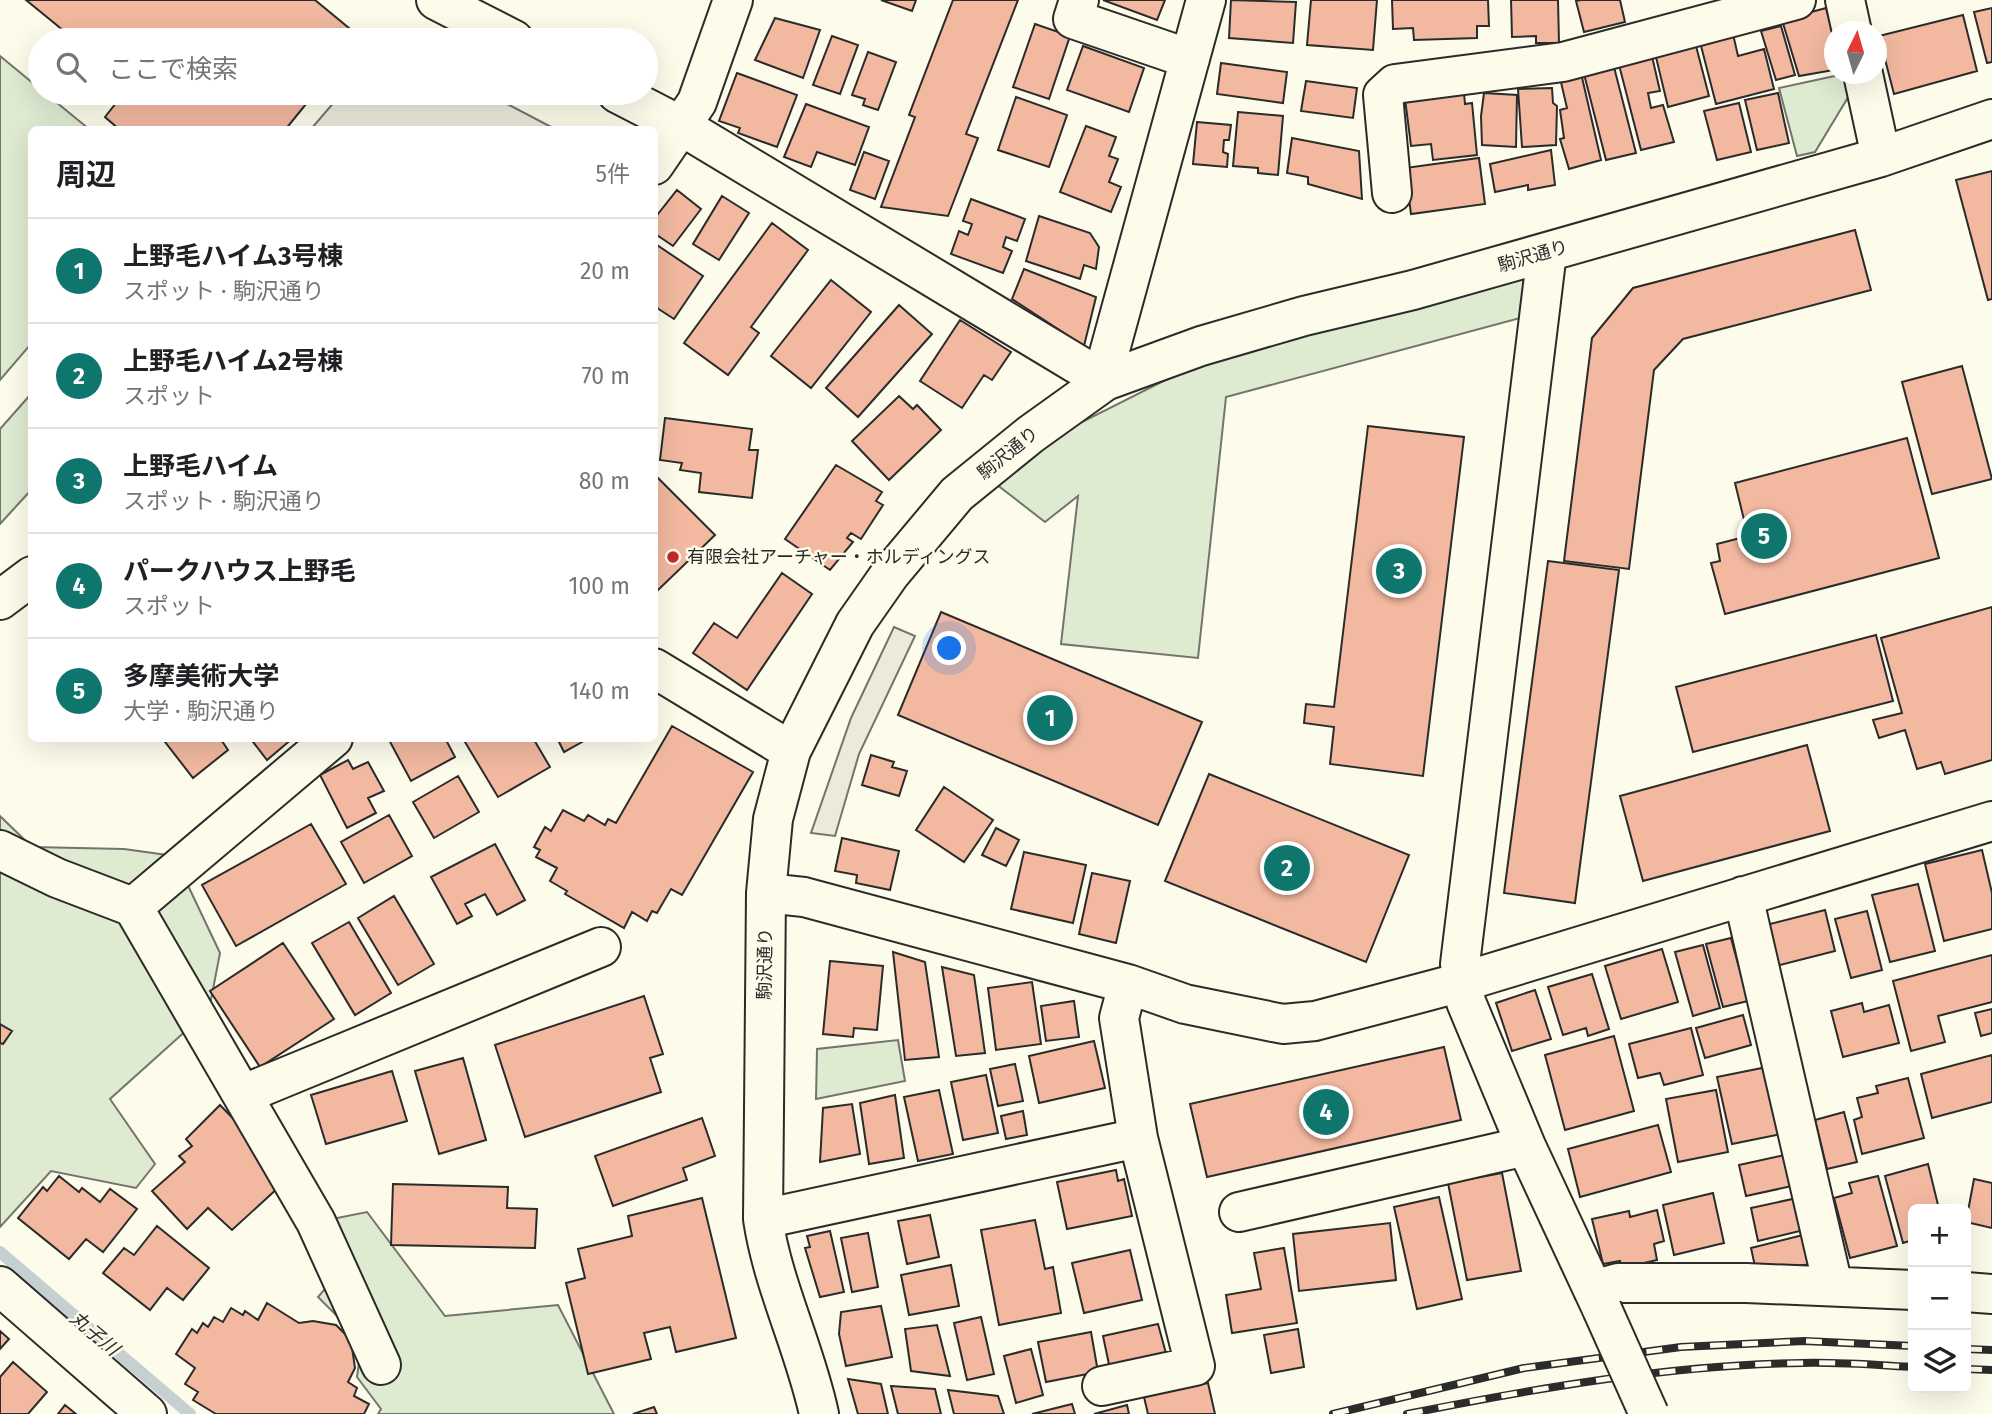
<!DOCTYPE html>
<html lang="ja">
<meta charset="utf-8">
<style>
:root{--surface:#fff;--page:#f2f2f2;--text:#202124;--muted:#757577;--line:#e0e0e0;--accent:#0f766e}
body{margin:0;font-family:"Fira Sans","Noto Sans JP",sans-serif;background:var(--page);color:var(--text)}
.controls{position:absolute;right:21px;bottom:21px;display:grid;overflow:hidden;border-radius:10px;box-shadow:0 7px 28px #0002}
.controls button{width:63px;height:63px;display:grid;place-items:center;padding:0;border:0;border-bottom:2px solid var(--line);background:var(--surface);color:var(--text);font:35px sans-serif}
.compass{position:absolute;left:1824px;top:21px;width:63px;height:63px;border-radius:50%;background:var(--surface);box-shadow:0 7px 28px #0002;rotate:5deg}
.you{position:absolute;left:950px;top:649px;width:24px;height:24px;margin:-18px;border:5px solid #fff;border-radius:50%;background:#1a73e8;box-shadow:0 0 0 10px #1a73e833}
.badge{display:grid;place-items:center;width:46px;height:46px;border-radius:50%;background:var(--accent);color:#fff;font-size:23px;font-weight:700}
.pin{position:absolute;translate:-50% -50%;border:4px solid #fff;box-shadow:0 2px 7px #0006}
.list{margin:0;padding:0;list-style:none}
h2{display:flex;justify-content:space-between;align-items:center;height:91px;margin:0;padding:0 28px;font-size:30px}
h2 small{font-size:23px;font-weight:400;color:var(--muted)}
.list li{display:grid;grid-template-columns:46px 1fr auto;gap:21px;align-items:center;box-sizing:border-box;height:105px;padding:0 28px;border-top:2px solid var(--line)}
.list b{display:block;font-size:26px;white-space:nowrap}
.list p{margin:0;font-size:23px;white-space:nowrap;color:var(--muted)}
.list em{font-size:23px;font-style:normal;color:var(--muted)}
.icon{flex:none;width:38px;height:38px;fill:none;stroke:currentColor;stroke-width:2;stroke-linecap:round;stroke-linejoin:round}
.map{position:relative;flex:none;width:1992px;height:1414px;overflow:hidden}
.search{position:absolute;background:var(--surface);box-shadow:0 7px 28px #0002;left:28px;top:28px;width:630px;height:77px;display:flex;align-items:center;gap:18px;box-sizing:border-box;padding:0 24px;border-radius:38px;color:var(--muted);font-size:26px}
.panel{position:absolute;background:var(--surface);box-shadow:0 7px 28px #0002;left:28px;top:126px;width:630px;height:616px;border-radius:10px}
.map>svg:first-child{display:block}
</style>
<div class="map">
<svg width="1992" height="1414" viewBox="0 0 1992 1414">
<rect width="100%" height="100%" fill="#fdfbea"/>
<path fill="#deebd1" stroke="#74746e" stroke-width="2" d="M0,56L40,89V93H45L89,129L32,130L31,344L0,380Z
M1844,74L1850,94L1815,152L1797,156L1779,88Z
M1530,271L1524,317L1226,397L1198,658L1061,644L1078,496L1045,522L996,484L1070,428L1211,357Z
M31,394V490L0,524V429Z
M0,816L32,847L124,849L174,856L220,953L209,1010L110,1099L155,1164L136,1188L51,1171L0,1227Z
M898,1040L905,1081L816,1099L817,1049Z
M367,1212L445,1316L558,1305L614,1414H378L381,1409L357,1377L362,1341L318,1297L343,1268L327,1220Z"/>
<path fill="#eceadb" stroke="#74746e" stroke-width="2" d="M342,93H486L555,129H311Z
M894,627L915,636L859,754L835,836L811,833L851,718Z"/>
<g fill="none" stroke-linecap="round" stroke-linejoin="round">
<path stroke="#c7d0d0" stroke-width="12" d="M0,1252L190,1414"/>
</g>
<path fill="#f2b8a0" stroke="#2b2b2b" stroke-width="2" d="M26,0H315L361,38L358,40H75Z
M881,0H916L912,11Z
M953,0H1018L966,134L978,138L948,216L881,207L915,117L909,115Z
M1103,0H1165L1157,20Z
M1231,0L1296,2L1293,43L1229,38Z
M1311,0H1377L1373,50L1307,45Z
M1392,0H1488L1489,26H1477V38L1414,40L1413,28L1393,29Z
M1511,0H1558L1559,43H1536V36L1512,37Z
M1581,0H1620L1625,22L1584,32L1576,1Z
M1826,8L1834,38V70L1799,76L1782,20Z
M1992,8V62L1987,63L1974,12Z
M1963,15L1977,71L1894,94L1879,36Z
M775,18L820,30L803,78L755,60Z
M1035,24L1070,36L1049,99L1013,87Z
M1781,26L1795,75L1776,80L1761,31Z
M1733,34L1738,56L1764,49L1774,89L1716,104L1700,42Z
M832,36L858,45L840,94L813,85Z
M1695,42L1709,96L1668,107L1655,53Z
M1083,46L1144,68L1129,112L1067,90Z
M868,52L896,62L878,110L863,105L865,99L852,95Z
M1651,52L1660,91L1648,93L1651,108L1663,105L1674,142L1641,150L1618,61Z
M1221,63L1287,72L1283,103L1217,94Z
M1614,67L1636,153L1606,160L1584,74Z
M737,73L797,95L777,147L738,133L740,128L719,121Z
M1581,73L1601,160L1569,169L1560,139L1564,138L1560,110L1567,108L1560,78Z
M1306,81L1357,88L1353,118L1301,111Z
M1552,88L1553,103L1557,106L1556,145L1522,147L1518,89Z
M124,93H315L285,130H120L105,117Z
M1464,93L1465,104L1472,103L1477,155L1433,160L1431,144L1411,146L1405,99Z
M1484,93L1517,95L1516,147L1482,145L1481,116Z
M1778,93L1789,143L1757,150L1745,100Z
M1016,97L1067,115L1049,167L998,150Z
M1739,103L1751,152L1717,160L1704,111Z
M806,104L869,127L855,165L817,152L811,167L784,157Z
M1238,112L1283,116L1278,175L1258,173V168L1233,166Z
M1197,122L1231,125L1229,140H1224L1223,152L1228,154L1227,167L1193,164Z
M1086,126L1116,137L1109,156L1118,159L1109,182L1121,187L1111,212L1060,192Z
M1292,138L1359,151L1362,199L1308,184V177L1287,173Z
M1551,150L1555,185L1528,190V185L1495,192L1490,164Z
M864,152L889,161L875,199L850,190Z
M1479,158L1485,204L1411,214L1405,168Z
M1992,171V299L1988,300L1956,180Z
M677,190L701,209L673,246L654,233V219Z
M722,196L749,213L719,260L693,244Z
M971,199L1025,219L1017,241L1006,237L1003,247L1012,251L1003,273L951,254L959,231L968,235L972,224L963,221Z
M1039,216L1090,233L1099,247L1096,269L1084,265L1080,279L1026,261Z
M772,223L808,250L751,327L759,333L728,375L684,343Z
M1855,230L1871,290L1683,339L1654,370L1629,569L1564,561L1592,338L1633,288Z
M654,243L703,276L674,319L654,306Z
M1024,269L1096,297L1084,346L1012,299Z
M831,280L871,312L811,388L771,356Z
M899,305L932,334L858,417L826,388Z
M960,320L1011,352L992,380L984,375L962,408L920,381Z
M1962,366L1992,479L1932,494L1902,382Z
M899,396L913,409L917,405L941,430L889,480L852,441Z
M665,418L752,429L749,450H758L752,498L699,492L701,473L680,470L682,463L660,460Z
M1368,426L1464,437L1423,776L1330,764L1334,727L1304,723L1306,704L1334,707Z
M1907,438L1939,558L1725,614L1711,563L1720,561L1717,544L1748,536L1735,483Z
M836,465L882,492L876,501L883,505L861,539L851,533L847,538L853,542L830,570L785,539Z
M656,476L715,535L654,594V478Z
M1548,561L1619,570L1575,903L1504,893Z
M782,573L812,594L747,690L693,653L714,623L737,638Z
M1992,607V760L1945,774L1941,762L1917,769L1905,730L1879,738L1873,720L1902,713L1881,638Z
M941,612L1202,722L1158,825L898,715Z
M1876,635L1893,701L1693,752L1676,687Z
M672,726L753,772L682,895L671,889L657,913L652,911L647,921L632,912L624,928L565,894L567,891L550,881L557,868L536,857L540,850L534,847L545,827L551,831L563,810L584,821L588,815L605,825L608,819L616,823Z
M162,738H220L228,750L193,778Z
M250,738H293L267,760Z
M388,738H445L455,757L411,781Z
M470,738H533L550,767L498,797L465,742Z
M557,738H589L564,752Z
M1807,745L1830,831L1643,881L1620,796Z
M871,755L894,762L892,767L907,771L899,796L862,785Z
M348,760L353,769L368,762L384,791L368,798L376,813L347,828L320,775Z
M1209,774L1409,855L1366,962L1165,881Z
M458,776L479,812L434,838L413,802Z
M944,787L993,820L964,862L916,830Z
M389,815L412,856L364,883L341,842Z
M311,824L346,884L236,946L202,885Z
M996,828L1019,840L1006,866L982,855Z
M842,838L899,851L890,890L856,883L857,875L835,871Z
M495,844L525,900L497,915L485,894L465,904L472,916L457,924L431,877Z
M1982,850L1992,893V929L1944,941L1925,864Z
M1024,852L1086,865L1073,923L1011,909Z
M1092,873L1130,881L1116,943L1079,934Z
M1918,884L1935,951L1890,962L1872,895Z
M394,896L434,964L398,985L358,918Z
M1825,910L1835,951L1772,967L1762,926Z
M1867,911L1882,970L1851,978L1835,919Z
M349,922L391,993L355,1015L312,943Z
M1731,938L1748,1001L1723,1007L1706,944Z
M283,943L334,1019L260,1067L210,991Z
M1703,945L1720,1008L1693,1016L1675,952Z
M1662,949L1678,1002L1621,1019L1605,966Z
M893,952L925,962L939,1057L905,1060Z
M1992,955V1002L1938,1016L1945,1042L1911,1051L1893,981Z
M830,961L883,966L877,1030L854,1028L853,1037L823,1034Z
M942,967L974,975L985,1053L956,1056Z
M1592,974L1609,1029L1588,1036L1586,1028L1563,1035L1548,987Z
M1032,982L1041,1044L996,1050L988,988Z
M1535,990L1551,1039L1512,1051L1496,1003Z
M644,996L663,1054L650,1058L661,1092L525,1137L495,1045Z
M1074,1001L1079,1037L1046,1041L1041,1006Z
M1862,1003L1864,1012L1889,1005L1899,1043L1843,1057L1831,1011Z
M1992,1009V1033L1981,1036L1975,1013Z
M1743,1015L1751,1045L1705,1058L1696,1028Z
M0,1024L12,1031L3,1044L0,1043Z
M1691,1028L1703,1075L1664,1085L1660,1073L1638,1078L1629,1044Z
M1614,1036L1634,1111L1565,1130L1545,1055Z
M1094,1041L1105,1088L1039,1103L1029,1056Z
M1444,1047L1461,1120L1207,1177L1190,1104Z
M1992,1055V1102L1932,1118L1921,1074Z
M463,1058L486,1140L439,1154L415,1071Z
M1015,1064L1023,1101L998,1106L990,1069Z
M1767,1067L1781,1134L1732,1144L1717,1077Z
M392,1071L407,1121L326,1144L311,1095Z
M986,1075L998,1133L963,1140L951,1082Z
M1908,1078L1924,1138L1862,1154L1854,1120L1862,1117L1857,1098L1878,1093L1876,1086Z
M939,1090L953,1154L918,1161L904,1097Z
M1716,1090L1728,1152L1678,1162L1666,1099Z
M895,1095L904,1158L869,1164L860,1103Z
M852,1104L860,1154L820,1162L823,1108Z
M220,1105L250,1136L280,1186L232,1230L208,1208L187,1229L152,1191L185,1162L179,1156L192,1146L186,1139Z
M1023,1111L1027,1135L1006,1139L1001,1116Z
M1844,1112L1857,1162L1827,1169L1815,1120Z
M702,1118L715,1156L683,1168L687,1180L613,1206L595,1156Z
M1658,1125L1671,1172L1580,1197L1568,1149Z
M1785,1155L1792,1186L1746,1196L1739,1165Z
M1928,1164L1939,1209H1913V1240L1903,1243L1885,1176Z
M1116,1170L1118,1181L1124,1179L1132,1216L1067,1229L1057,1182Z
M1502,1173L1521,1271L1467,1280L1448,1183Z
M59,1176L79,1192L82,1188L100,1202L110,1189L137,1209L103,1252L86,1239L69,1259L18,1218L43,1187L47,1191Z
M1878,1176L1897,1246L1850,1258L1834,1198L1852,1193L1849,1183Z
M1974,1179L1992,1183V1228L1966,1222Z
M393,1184L508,1187L507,1208L537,1209L535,1248L391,1245Z
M1713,1193L1724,1243L1674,1255L1663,1205Z
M1439,1197L1462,1299L1417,1309L1394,1207Z
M702,1198L736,1338L676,1352L670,1327L644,1333L651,1359L588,1374L566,1283L585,1278L578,1249L632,1236L628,1216Z
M1797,1198L1804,1230L1758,1241L1751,1208Z
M1657,1210L1664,1241L1654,1244L1657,1260L1622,1268L1620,1261L1603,1264L1592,1219L1629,1211L1630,1217Z
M930,1215L939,1257L907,1264L898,1221Z
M1035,1220L1045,1269L1053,1267L1061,1313L999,1325L981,1230Z
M1390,1223L1396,1280L1299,1291L1293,1234Z
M157,1226L209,1268L183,1300L167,1288L150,1310L103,1273L124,1248L134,1255Z
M830,1231L844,1292L820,1297L805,1248L810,1247L807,1236Z
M868,1233L878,1287L852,1292L841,1238Z
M1811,1233L1820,1263L1756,1271L1751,1248Z
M1284,1248L1297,1323L1232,1333L1226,1295L1261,1289L1254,1253Z
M1130,1250L1142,1300L1084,1313L1072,1263Z
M951,1265L959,1306L909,1315L901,1275Z
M267,1303L299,1323L313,1321L336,1325L351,1340L355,1368L348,1382L357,1388L354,1396L369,1404L364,1414H216L193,1400L198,1392L185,1384L195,1368L176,1354L192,1329L197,1333L203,1323L208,1327L214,1317L223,1322L231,1308L243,1315L245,1311L258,1320Z
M881,1306L892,1357L846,1366L839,1334L841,1312Z
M981,1317L994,1374L967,1380L954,1323Z
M1158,1324L1167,1357L1110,1369L1103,1336Z
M937,1325L950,1376L911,1371L905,1329Z
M1298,1329L1304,1367L1271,1373L1264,1335Z
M0,1331L9,1339L0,1349Z
M1091,1332L1098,1372L1046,1382L1038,1342Z
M1031,1349L1043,1395L1016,1403L1004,1356Z
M13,1362L47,1392L28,1414H0V1377Z
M848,1379L881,1384L888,1414H858Z
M1208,1383L1215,1414H1148L1144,1397Z
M891,1386L935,1389L941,1414H898Z
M948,1390L998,1396L1004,1414H954Z
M1072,1404L1075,1414H1032Z
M65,1405L76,1414H58Z
M1127,1405L1129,1414H1094Z
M654,1407L657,1414H633Z"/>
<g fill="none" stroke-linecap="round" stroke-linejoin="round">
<defs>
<path id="minor" d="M436,0L514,40
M1079,0L1073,19L1190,59
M1845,0L1852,32
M1863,74L1881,157
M617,93L683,127L1105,381L1108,357L1206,0
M654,165L697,102L733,0
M1392,193L1383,95L1395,84L1563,62L1796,0
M1547,252L1460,964L1466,1002L1526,1146L1602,1309
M0,600L32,576
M654,668L791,751
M0,850L57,878L133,907L316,1222L381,1365
M766,893L804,897L1128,984L1185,1004L1283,1024L1315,1021L1462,982L1992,821
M1743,896L1833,1286
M133,907L333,738
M244,1094L601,947
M1239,1212L1526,1146
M763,1219L1138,1138
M0,1286L147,1414
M1593,1290L1618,1283H1746L1913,1290
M1966,1292L1992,1294
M1102,1386L1195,1366L1138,1138L1119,1018L1128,984
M819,1414C805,1348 773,1286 763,1219L766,893L773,819L791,751L855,624L890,574L957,494L1031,434L1105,381L1201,346L1304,316L1413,290L1881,157L1992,119"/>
</defs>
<use href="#minor" stroke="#2b2b2b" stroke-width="42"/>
<use href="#minor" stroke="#fdfbea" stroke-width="38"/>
<defs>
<path id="rail" d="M1966,1349L1992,1350
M1966,1369L1992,1370
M1333,1414L1524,1368L1681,1347L1804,1341L1913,1346
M1407,1414C1537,1388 1669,1365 1802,1363C1839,1362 1876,1365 1913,1367"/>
</defs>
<use href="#rail" stroke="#2b2b2b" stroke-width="8"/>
<use href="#rail" stroke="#fdfbea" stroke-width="5" stroke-dasharray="16" stroke-linecap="butt"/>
<defs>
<path id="minor-bridge" d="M1602,1309L1649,1414"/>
</defs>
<use href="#minor-bridge" stroke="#2b2b2b" stroke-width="42" stroke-linecap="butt"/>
<use href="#minor-bridge" stroke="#fdfbea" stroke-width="38"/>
</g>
<circle fill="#c62828" stroke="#fdfbea" stroke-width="2.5" cx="673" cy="557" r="7"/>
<g text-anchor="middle" stroke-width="5" stroke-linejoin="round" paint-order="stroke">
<g font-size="18" fill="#2b2b2b" stroke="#fdfbea">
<text transform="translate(1533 256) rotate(-16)" y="6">駒沢通り</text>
<text transform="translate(1008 453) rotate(-39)" y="6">駒沢通り</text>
<text transform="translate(765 964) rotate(-89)" y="6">駒沢通り</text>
</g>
<g font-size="18" fill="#2b2b2b" stroke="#fdfbea" text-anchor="start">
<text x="687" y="563">有限会社アーチャー・ホルディングス</text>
</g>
<g font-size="19" font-style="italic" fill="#2b2b2b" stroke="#fdfbea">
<text transform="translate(95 1333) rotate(40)" y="7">丸子川</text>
</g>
</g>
</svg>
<div class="controls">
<button>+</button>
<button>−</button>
<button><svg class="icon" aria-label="layers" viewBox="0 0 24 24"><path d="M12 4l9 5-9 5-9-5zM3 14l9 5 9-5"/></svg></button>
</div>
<svg class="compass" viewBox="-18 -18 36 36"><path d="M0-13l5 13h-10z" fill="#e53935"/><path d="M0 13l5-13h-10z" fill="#757577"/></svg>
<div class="you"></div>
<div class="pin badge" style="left:1050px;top:718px">1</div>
<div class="pin badge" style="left:1287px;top:868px">2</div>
<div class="pin badge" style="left:1399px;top:571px">3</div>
<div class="pin badge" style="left:1326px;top:1112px">4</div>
<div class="pin badge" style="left:1764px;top:536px">5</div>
<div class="search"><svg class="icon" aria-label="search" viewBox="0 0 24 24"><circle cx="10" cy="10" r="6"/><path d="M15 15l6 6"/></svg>ここで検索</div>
<section class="panel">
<h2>周辺<small>5件</small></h2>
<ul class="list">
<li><span class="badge">1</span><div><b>上野毛ハイム3号棟</b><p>スポット · 駒沢通り</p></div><em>20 m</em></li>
<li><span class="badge">2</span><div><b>上野毛ハイム2号棟</b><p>スポット</p></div><em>70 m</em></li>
<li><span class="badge">3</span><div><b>上野毛ハイム</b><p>スポット · 駒沢通り</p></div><em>80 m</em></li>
<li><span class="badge">4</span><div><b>パークハウス上野毛</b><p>スポット</p></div><em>100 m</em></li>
<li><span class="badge">5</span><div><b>多摩美術大学</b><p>大学 · 駒沢通り</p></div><em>140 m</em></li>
</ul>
</section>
</div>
